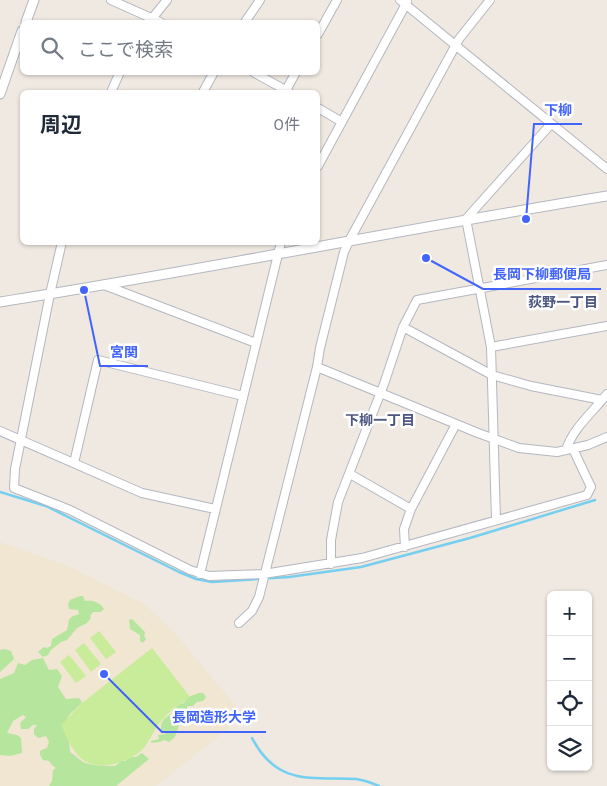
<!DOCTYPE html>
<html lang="ja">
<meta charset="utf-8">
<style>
:root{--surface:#fff;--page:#f6f6f7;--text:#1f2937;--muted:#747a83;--line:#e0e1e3}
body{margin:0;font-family:Commissioner,"Noto Sans JP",sans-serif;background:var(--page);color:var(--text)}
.controls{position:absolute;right:15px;bottom:15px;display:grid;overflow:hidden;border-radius:8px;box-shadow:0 1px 4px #0004}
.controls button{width:45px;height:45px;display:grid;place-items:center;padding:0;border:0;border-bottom:1px solid var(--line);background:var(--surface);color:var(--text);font:25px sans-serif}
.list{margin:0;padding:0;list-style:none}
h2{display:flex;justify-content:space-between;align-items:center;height:65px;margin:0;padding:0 20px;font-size:21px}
h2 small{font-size:16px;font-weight:400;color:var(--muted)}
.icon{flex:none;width:28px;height:28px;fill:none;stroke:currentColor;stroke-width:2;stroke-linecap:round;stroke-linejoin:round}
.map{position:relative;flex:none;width:607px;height:786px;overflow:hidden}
.search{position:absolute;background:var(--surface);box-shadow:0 1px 4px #0004;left:20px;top:20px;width:300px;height:55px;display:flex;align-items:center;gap:12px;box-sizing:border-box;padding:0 18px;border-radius:8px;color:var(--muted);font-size:19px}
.panel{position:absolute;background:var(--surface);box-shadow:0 1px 4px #0004;left:20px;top:90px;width:300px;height:155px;border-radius:8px}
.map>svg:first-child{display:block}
</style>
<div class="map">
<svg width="607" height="786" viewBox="0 0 607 786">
<rect width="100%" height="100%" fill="#efe9e1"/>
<path fill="#f0e6d1" d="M0,542L66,565L144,604L174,632L244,716L156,786H0Z"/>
<path fill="#b6e59e" d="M80,596H83L85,601C92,599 101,603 104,609L101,612H93L90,616L91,618L87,623L77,628L67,640L61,642L51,650L48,655L43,657L38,652L44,647L47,648L51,646L52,639L67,630C70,620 66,618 79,614L78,610L69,609L68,604L70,600Z
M132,619L145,632L144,636L146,639L143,643L140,641V635L130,629L129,620Z
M5,649L11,651L14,659L0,672V650Z
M43,658L49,670L57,669L62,676L58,687L66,699L79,698L82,702C78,708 69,713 67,719L70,752C75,755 78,759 83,762C90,766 107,766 115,766L121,761H125L131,757H136L142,753L149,759L116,786H49L52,781L53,770L56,768L52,765L49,761L43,760L40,755V751L44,749L47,748L49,742L46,736L38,738L34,734V729L37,725H33L28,729H21L20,723L26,717L23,715L13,721L7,733L17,735L21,738L22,753L10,756L0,755V679L14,673L18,663L25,665L32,660Z
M199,693H203L206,697L203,701L197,702L193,706H188L184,712C187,717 186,720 183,725H179L175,737L169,742L164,740L160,742L151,743V741L159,739L158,735L166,734L161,730C160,719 168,715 177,712L176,707L180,704L184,703L188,697Z"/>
<path fill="#c9ec9a" d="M99,631L116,652L106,659L90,638Z
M84,643L101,664L91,672L75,650Z
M152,648L190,697C181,704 170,710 163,719C154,728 150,742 141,751C134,757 125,760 117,763C83,773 73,752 61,725L82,703Z
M69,655L86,676L76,683L60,662Z"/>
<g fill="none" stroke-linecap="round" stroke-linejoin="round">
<path stroke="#75cff0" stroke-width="2.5" d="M0,492L46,506L179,572L196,579L212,582L289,577L361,567L470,538L595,500
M252,738C277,786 311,777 356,779C364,780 372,783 379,786"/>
<defs>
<path id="minor" d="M111,0L160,22
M400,0L607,169
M150,21L167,0
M245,22L260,0
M318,34L337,0
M253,72L289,92
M111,92L120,72
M203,92L214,72
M285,92L296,72
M318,108L342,122
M318,166L407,2
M62,242L50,294L15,469L14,488L70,510L190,570L209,576L264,574L362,558L587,495L591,487L573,449
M104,285L256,343
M403,327L492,375L531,386L602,400
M491,347L607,326
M317,367L478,433L519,448L557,452L588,445L607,437
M0,431L142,493L215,509
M566,450C573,428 593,412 607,394
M74,463L98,360L243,396
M350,474L411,509
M496,520L491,347L466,219L551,124
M405,547L404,529L411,509L456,424
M331,564V540L338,502L384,384L403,327L417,300L607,265
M200,574L281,242
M239,623L252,611L259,597L317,367L320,348L344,252L349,241L459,39L490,0"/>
<path id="tertiary" d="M26,22L34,0
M0,94L22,31
M0,302C203,270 404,229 607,196"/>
</defs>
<use href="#minor" stroke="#b4b7c1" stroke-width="10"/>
<use href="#tertiary" stroke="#b4b7c1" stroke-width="11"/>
<use href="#minor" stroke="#fff" stroke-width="8"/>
<use href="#tertiary" stroke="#fff" stroke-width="9"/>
</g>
<g text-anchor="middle" stroke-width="5" stroke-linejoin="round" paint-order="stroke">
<g font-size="14" font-weight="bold" fill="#4d5680" stroke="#fff">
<text x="563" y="307">荻野一丁目</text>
<text x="380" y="425">下柳一丁目</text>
</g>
</g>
<path fill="none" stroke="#4264fb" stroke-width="2" d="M526 219L534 124H582M426 258L483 289H601M84 290L100 366H148M104 674L162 732H266"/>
<g fill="#4264fb" stroke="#fff" stroke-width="2">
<circle cx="526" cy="219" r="5"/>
<circle cx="426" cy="258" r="5"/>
<circle cx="84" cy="290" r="5"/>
<circle cx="104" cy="674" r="5"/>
</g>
<g font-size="14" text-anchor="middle" font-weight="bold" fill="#4264fb" stroke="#fff" stroke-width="5" stroke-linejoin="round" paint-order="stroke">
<text x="558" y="115">下柳</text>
<text x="542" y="279">長岡下柳郵便局</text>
<text x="124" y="357">宮関</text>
<text x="214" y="722">長岡造形大学</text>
</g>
</svg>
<div class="controls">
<button>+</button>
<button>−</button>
<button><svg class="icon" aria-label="locate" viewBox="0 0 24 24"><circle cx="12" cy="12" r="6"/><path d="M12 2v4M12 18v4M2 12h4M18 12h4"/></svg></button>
<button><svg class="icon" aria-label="layers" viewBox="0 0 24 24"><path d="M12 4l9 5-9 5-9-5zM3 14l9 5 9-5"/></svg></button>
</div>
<div class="search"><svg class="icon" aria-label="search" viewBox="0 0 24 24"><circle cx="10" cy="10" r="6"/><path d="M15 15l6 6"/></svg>ここで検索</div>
<section class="panel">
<h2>周辺<small>0件</small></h2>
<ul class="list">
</ul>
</section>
</div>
